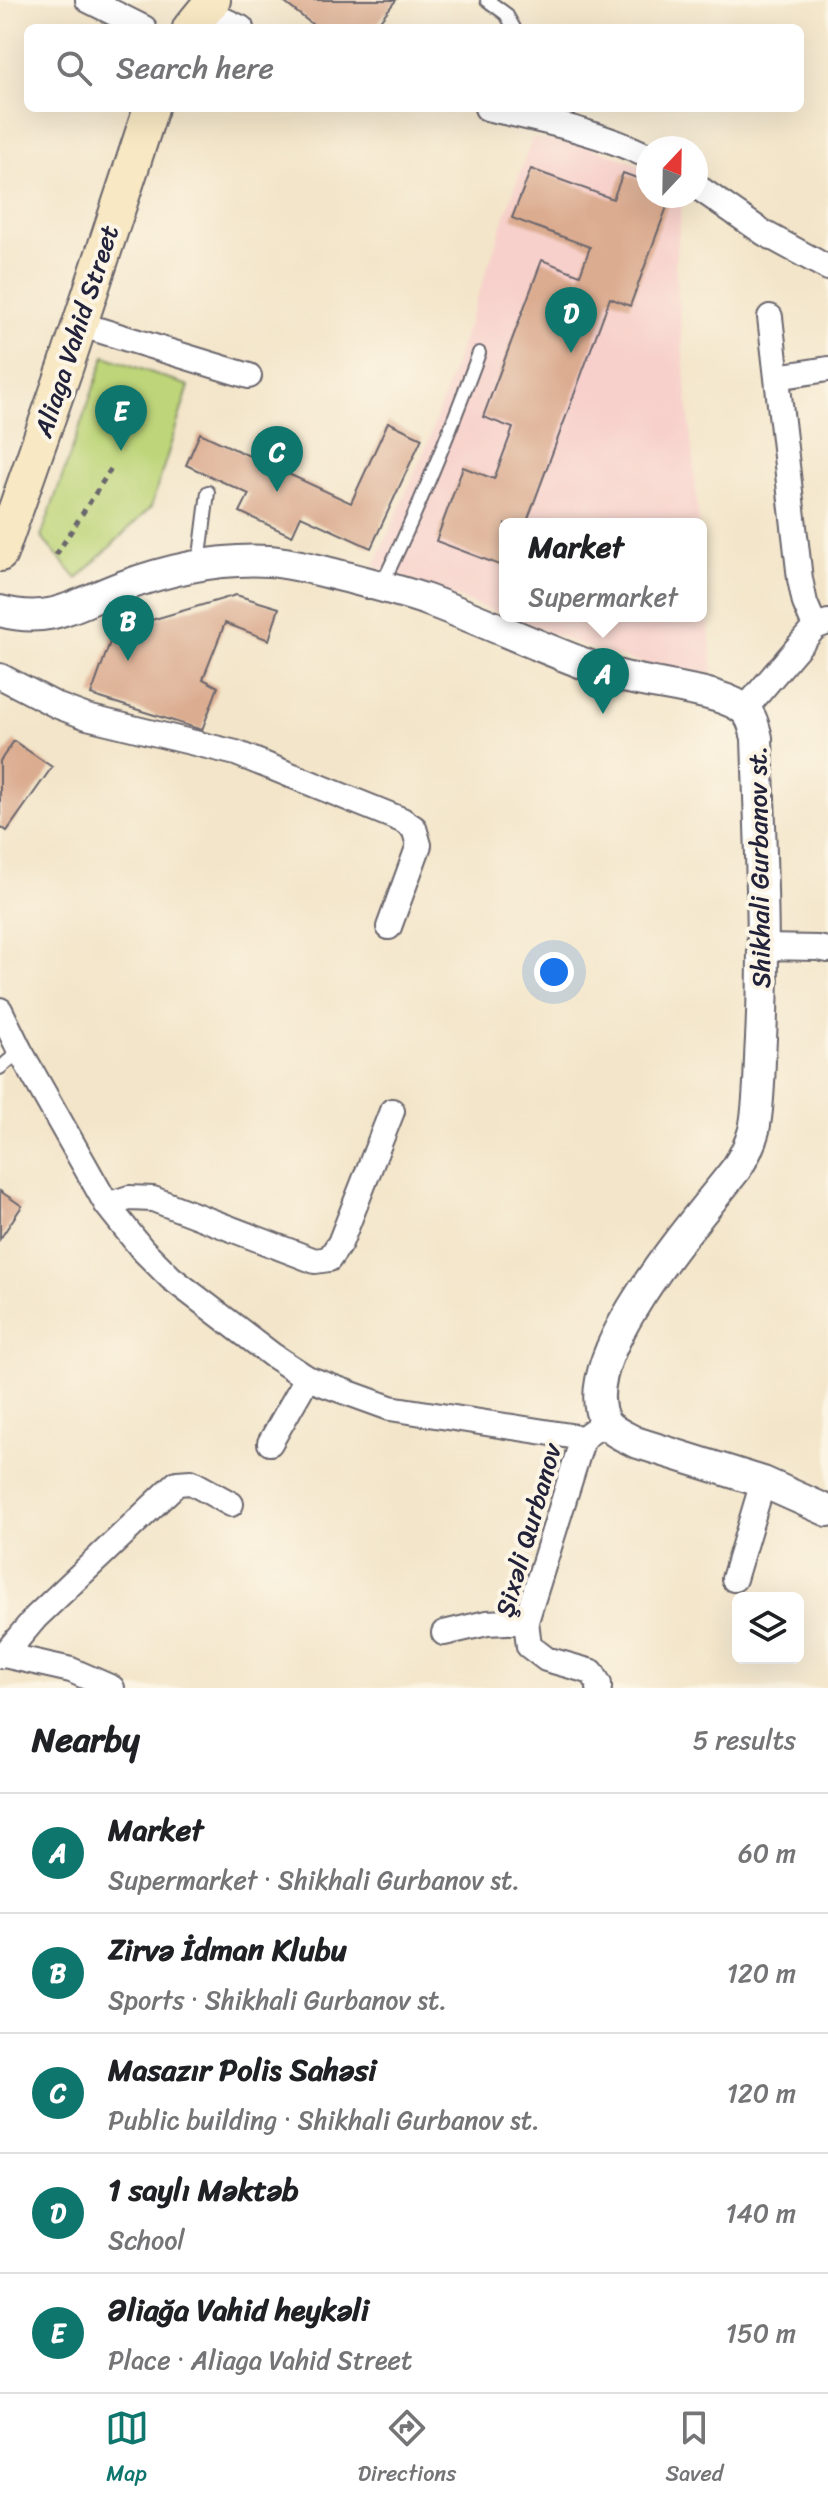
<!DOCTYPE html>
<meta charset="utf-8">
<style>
:root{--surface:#fff;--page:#f6f6f6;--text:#202124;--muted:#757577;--line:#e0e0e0;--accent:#0f766e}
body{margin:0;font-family:Sriracha,sans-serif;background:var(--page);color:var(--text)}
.controls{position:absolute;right:24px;bottom:24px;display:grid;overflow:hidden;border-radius:12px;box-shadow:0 8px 32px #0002}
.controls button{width:72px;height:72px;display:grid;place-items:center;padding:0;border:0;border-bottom:2px solid var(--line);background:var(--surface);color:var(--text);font:40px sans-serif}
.compass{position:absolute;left:636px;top:136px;width:72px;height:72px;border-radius:50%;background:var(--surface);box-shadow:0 8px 32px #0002;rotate:22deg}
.you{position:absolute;left:554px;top:972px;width:28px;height:28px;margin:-20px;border:6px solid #fff;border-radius:50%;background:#1a73e8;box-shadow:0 0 0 12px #1a73e833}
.badge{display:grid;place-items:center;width:52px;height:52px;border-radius:50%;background:var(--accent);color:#fff;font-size:26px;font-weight:700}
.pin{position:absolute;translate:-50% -66px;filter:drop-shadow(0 2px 4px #0008)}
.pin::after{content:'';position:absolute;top:42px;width:28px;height:24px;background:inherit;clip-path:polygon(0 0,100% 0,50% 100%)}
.popup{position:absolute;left:499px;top:518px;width:208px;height:104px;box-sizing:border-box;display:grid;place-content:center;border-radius:12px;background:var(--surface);filter:drop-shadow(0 2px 6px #0005);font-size:26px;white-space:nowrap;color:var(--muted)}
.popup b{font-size:30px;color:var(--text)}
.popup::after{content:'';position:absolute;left:50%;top:100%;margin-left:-16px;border:16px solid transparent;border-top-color:var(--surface)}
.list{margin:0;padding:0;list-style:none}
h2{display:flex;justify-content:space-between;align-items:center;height:104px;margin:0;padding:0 32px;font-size:34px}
h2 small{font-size:26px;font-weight:400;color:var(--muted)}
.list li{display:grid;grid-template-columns:52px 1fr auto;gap:24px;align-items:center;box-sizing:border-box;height:120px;padding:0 32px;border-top:2px solid var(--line)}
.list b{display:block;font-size:30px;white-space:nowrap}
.list p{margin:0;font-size:26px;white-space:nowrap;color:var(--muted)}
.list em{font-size:26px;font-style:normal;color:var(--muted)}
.icon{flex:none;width:44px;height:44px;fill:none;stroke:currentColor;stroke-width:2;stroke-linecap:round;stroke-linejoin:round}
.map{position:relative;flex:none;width:828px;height:1688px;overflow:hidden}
.search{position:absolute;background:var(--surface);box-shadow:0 8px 32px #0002;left:24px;right:24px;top:24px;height:88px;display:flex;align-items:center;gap:20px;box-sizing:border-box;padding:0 28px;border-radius:12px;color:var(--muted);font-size:30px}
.sheet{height:704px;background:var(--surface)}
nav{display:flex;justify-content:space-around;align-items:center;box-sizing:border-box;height:112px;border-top:2px solid var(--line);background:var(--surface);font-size:22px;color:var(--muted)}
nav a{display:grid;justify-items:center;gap:4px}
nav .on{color:var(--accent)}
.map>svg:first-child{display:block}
</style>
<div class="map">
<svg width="828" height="1688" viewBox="0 0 828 1688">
<rect width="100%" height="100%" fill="#fcf5e5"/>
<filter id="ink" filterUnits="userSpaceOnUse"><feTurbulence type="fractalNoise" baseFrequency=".0125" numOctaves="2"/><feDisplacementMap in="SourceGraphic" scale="16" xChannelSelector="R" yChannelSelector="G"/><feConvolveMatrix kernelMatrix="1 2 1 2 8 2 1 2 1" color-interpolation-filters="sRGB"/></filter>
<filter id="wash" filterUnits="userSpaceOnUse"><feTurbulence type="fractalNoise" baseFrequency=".006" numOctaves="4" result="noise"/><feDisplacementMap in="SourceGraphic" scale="32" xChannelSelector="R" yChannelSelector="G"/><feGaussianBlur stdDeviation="1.8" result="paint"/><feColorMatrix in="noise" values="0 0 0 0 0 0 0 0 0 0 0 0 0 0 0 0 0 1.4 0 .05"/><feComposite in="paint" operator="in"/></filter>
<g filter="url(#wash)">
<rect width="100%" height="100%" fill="#f3e5c9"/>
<path fill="#f7d0cb" d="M532,138L586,146L628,160L648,171V196H683L675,265L699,524H505V616L374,566L428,442Z
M701,546L713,673L669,671L595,650L505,616H701Z"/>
<path fill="#bed579" stroke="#707c5a" stroke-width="2" d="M105,356L189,386L151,507L77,579L41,537Z"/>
<g id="blocks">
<path fill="#dbac90" d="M287,0H396L374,28H317L285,3Z
M531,169L613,199L623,173L648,182V196H671L630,306L610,298L526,524H505V567L436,541L463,467L494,479L513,428L483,417L542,260L580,275L590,247L512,218Z
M388,422L422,438L371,548L301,516L292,536L240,512L249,494L186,465L200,433L351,503Z
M236,595L279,608L269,640L225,623L203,679L218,687L202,730L91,695L114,631Z
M14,741L52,767L7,831L0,826V761Z
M0,1191L22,1206L0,1239Z"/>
</g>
</g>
<g filter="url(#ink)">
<use href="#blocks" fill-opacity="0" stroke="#6b666d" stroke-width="2"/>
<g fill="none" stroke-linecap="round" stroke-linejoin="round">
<defs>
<path id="service" d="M487,0L506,14L514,28
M199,564L208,492
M381,586C419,509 449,434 479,353
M0,1068L20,1051"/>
<path id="minor" d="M88,0L144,28
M204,11L241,28
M487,108C543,121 596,131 648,156
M696,186L764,233L828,268
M770,317L800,579L805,603L815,627
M79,324L249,376
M777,377L828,369
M0,676L58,706L87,717L236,753L402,820L414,828L419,845L389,927
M745,709L815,627L828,622
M763,947L818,948L828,950
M0,1010L20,1051L107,1205L142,1249L171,1278L272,1355L307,1378L390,1408L583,1438L605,1422
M107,1205L129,1198L153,1199L315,1261L329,1259L340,1243L392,1111
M583,1438L526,1621L529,1646L546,1659L592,1672L599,1684V1688
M270,1443L307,1378
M734,1579L763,1482
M444,1633L487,1623L526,1621
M4,1655L71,1670L112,1688
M0,1656L4,1655L36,1617L177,1483L191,1482L231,1504"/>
<path id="tertiary" d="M0,611C52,625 75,604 121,587C167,570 220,558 269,561C295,563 321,571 346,577C373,584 401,591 427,600C490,623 550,653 613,674C648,685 714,689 741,707C752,714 754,727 757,738C760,838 766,939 761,1039C759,1069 760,1101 754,1130C750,1145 744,1157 736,1169C700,1216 570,1360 605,1422C611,1431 626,1437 635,1442L763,1482L828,1511"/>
<path id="secondary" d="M190,28L213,0
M0,554L65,369L151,108"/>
</defs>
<use href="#service" stroke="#6b666d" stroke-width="16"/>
<use href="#minor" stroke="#6b666d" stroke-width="28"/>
<use href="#tertiary" stroke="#6b666d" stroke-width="34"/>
<use href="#secondary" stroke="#6b666d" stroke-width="38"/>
<path stroke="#6b666d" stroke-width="5" stroke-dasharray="6 6" stroke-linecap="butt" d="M56,555L114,464"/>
<use href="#service" stroke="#fff" stroke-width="12"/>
<use href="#minor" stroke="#fff" stroke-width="24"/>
<use href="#tertiary" stroke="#fff" stroke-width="30"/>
<use href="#secondary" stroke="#f8e8c3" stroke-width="34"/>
</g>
</g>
<g text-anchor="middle" stroke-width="8" stroke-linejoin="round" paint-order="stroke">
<g font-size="26" fill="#22223b" stroke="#fcf5e5">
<text transform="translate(76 331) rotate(-72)" y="9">Aliaga Vahid Street</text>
<text transform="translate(759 867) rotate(-91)" y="9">Shikhali Gurbanov st.</text>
<text transform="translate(528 1530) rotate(-74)" y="9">Şixəli Qurbanov</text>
</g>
</g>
</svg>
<div class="controls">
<button><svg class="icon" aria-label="layers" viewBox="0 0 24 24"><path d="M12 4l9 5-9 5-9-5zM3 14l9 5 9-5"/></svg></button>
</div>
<svg class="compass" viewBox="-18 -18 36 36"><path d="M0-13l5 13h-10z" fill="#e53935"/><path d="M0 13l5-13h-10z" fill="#757577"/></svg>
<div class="you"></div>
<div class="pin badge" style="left:603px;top:714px">A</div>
<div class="popup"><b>Market</b>Supermarket</div>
<div class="pin badge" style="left:128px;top:661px">B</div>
<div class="pin badge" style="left:277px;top:492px">C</div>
<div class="pin badge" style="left:571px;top:353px">D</div>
<div class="pin badge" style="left:121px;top:451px">E</div>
<div class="search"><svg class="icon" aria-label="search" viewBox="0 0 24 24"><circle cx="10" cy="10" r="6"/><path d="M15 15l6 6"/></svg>Search here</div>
</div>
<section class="sheet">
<h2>Nearby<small>5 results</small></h2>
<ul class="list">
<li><span class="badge">A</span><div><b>Market</b><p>Supermarket · Shikhali Gurbanov st.</p></div><em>60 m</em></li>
<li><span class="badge">B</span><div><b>Zirvə İdman Klubu</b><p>Sports · Shikhali Gurbanov st.</p></div><em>120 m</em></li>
<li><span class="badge">C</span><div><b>Masazır Polis Sahəsi</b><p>Public building · Shikhali Gurbanov st.</p></div><em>120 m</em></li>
<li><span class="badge">D</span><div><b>1 saylı Məktəb</b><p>School</p></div><em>140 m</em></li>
<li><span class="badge">E</span><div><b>Əliağa Vahid heykəli</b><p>Place · Aliaga Vahid Street</p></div><em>150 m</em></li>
</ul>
</section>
<nav>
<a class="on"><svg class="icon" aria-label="map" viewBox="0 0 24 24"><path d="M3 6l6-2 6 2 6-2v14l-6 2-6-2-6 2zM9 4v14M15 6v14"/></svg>Map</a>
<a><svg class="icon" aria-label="directions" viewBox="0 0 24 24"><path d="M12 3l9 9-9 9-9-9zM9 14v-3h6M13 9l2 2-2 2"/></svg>Directions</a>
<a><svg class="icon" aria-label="saved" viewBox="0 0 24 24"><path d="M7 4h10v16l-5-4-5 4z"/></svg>Saved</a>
</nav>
